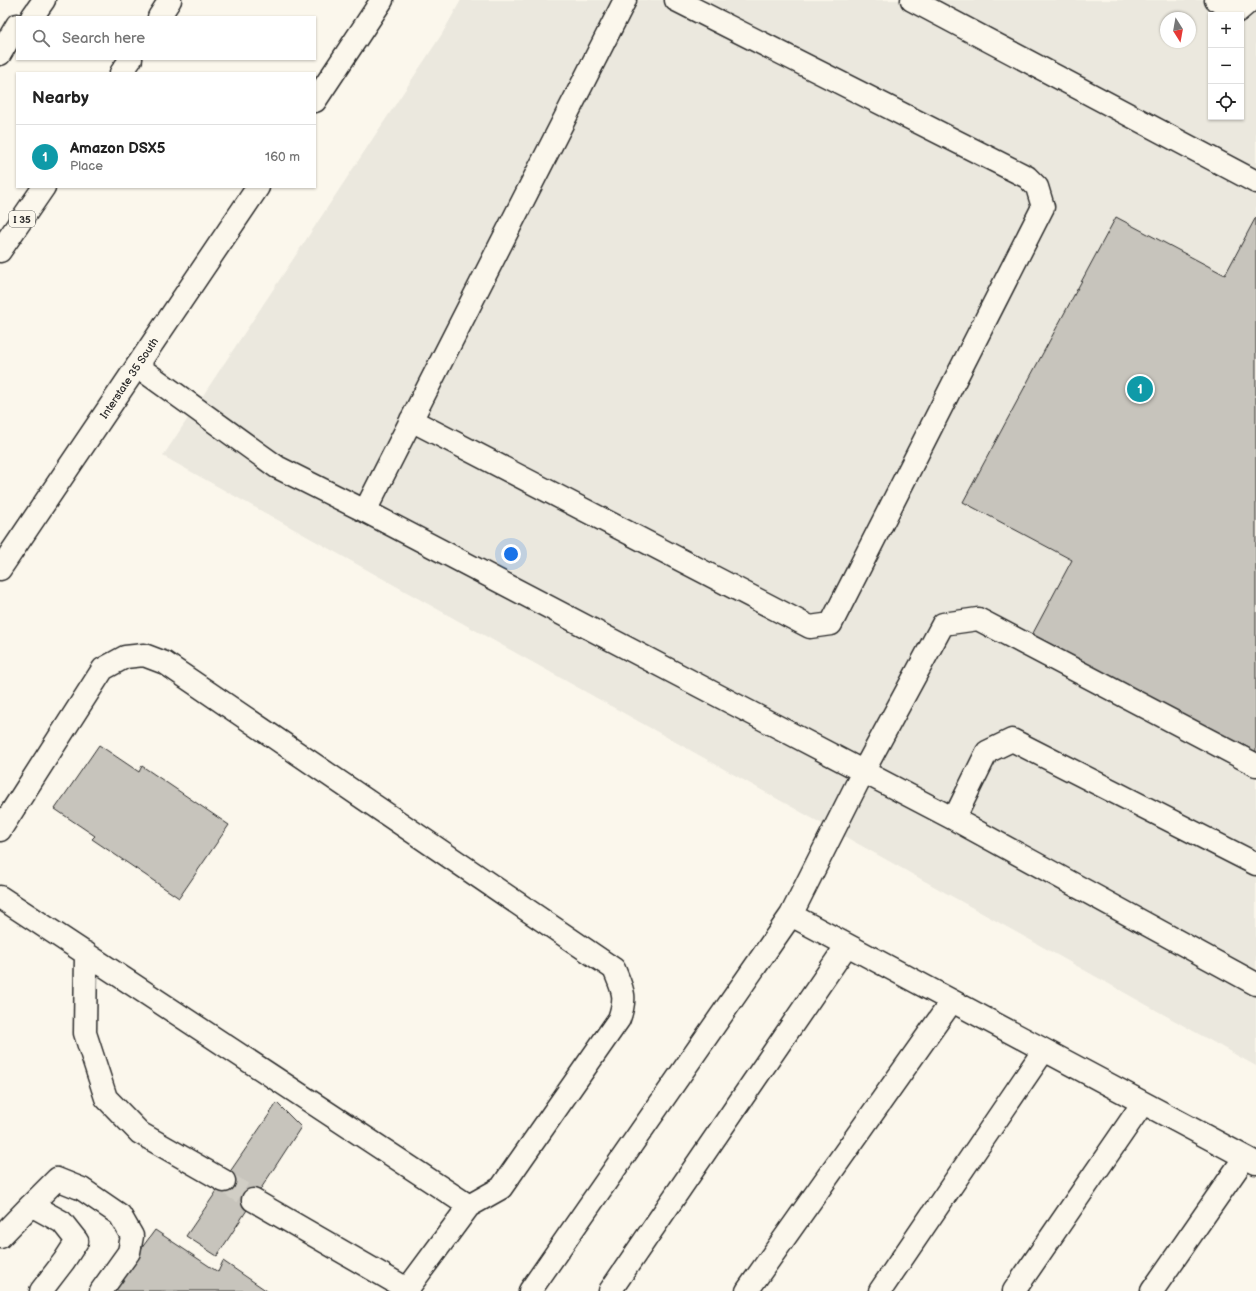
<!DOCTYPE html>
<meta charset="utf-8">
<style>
:root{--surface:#fff;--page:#f6f6f6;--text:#222;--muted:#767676;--line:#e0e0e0;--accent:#1f6fb2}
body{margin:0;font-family:"Balsamiq Sans",sans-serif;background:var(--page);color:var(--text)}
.controls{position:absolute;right:12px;top:12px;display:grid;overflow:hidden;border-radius:0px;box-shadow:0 1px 3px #0004}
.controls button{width:36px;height:36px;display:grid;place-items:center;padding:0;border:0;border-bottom:1px solid var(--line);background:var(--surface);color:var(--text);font:20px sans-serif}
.compass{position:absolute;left:1160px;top:12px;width:36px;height:36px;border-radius:50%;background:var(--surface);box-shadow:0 1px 3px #0004;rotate:169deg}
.you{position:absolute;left:511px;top:554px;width:14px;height:14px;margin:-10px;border:3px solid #fff;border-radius:50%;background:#1a73e8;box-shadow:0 0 0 6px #1a73e833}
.badge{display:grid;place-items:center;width:26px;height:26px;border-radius:50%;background:var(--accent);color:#fff;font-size:13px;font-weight:700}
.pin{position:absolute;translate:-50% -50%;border:2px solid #fff;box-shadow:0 1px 4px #0006}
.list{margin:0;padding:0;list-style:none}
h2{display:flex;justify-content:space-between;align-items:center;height:52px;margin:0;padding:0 16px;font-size:17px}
h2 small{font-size:13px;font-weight:400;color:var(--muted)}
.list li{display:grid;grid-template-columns:26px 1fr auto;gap:12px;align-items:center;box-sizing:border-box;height:64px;padding:0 16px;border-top:1px solid var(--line)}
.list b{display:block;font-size:15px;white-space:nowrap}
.list p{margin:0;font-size:13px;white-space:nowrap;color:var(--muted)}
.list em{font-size:13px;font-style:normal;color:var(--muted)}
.icon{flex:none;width:22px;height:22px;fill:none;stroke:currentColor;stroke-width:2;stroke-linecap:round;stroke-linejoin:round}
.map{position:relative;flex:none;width:1256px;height:1291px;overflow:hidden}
.search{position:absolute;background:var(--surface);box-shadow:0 1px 3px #0004;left:16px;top:16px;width:300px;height:44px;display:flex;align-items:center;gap:10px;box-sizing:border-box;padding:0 14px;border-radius:0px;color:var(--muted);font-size:15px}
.panel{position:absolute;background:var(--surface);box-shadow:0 1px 3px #0004;left:16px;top:72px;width:300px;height:116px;border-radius:0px}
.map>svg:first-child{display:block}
</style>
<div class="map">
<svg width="1256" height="1291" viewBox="0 0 1256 1291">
<rect width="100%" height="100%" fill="#fbf7ec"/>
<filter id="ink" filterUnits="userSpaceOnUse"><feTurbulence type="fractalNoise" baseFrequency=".025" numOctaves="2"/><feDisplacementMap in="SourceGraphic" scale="8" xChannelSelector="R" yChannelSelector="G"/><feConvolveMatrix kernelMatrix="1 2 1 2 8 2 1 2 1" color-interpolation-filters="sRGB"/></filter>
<g filter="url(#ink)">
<path fill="#ebe8de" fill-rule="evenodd" d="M461,0H1256V1066L163,456L442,34ZM1211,15H1241V117H1211ZM1166,18H1190V42H1166Z"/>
<path fill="#c7c4bc" stroke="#2b2b2b" d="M1116,217L1225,275L1256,217V753L1032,635L1072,560L963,502Z
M99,745L139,772L142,766L229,825L179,898L92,839L95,836L55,809Z
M277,1103L301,1127L217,1256L186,1236Z
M155,1230L218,1272L223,1261L267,1291H110Z"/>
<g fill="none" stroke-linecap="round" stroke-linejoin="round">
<path stroke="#d1cec5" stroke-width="22" stroke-dasharray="22 11" stroke-linecap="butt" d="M224,1181L253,1200"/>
<defs>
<path id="minor" d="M912,0L1256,182
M1216,0L1238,11L1251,0
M137,366L277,467L365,511L954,819L1256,984
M411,420L810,627L831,624L1043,207L1037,187L1027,177L676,0
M365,511L625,0
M954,819L987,752L1012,740L1256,864
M0,830L103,669L125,657L144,655L165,663L614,969C623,991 627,996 619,1019L501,1188L469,1206
M0,897L469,1206L406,1291
M791,915L1256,1163
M86,953L85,1033L106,1098L140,1133L224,1181
M253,1200L407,1289
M31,1205L57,1179L82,1189L120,1215L132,1236L129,1252L101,1291
M0,1237L31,1205L62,1222L77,1241L64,1261L41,1291
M530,1291L791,915L863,772L943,624L978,619L1256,765
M610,1291L847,945
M747,1291L952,1001
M880,1291L1044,1050
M1014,1291L1143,1103
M1152,1291L1245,1157"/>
<path id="major" d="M315,101L382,0
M0,569L258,187"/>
<path id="highway" d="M32,17L44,0
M159,17L170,0
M0,54L17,25
M121,73L131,59
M0,251L44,187"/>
</defs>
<use href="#minor" stroke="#2b2b2b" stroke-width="25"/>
<use href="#major" stroke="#2b2b2b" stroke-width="25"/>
<use href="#highway" stroke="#2b2b2b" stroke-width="25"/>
<use href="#minor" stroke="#fbf7ec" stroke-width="22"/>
<use href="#major" stroke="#fbf7ec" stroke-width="22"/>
<use href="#highway" stroke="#fbf7ec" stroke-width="22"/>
</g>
</g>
<g text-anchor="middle" stroke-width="3" stroke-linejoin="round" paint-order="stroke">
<rect fill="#fbf7ec" stroke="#696865" stroke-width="1" x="9" y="211" width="26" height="16" rx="3"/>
<g font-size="10" font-weight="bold" fill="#2b2b2b">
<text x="22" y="223">I 35</text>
</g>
<g font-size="11" fill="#2b2b2b" stroke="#fbf7ec">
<text transform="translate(129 378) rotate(-56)" y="4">Interstate 35 South</text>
</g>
</g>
</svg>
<div class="controls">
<button>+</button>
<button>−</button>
<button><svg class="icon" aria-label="locate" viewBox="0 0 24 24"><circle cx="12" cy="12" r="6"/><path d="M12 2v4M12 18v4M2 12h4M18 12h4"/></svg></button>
</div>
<svg class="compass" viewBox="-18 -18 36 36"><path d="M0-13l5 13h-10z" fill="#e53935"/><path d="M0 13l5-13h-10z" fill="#767676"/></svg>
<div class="you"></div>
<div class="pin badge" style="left:1140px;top:389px;background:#0f9aa8">1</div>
<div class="search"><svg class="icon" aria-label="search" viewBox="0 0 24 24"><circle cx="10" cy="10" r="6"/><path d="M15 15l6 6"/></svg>Search here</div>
<section class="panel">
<h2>Nearby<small></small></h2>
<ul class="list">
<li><span class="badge" style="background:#0f9aa8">1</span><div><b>Amazon DSX5</b><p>Place</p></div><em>160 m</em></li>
</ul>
</section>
</div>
